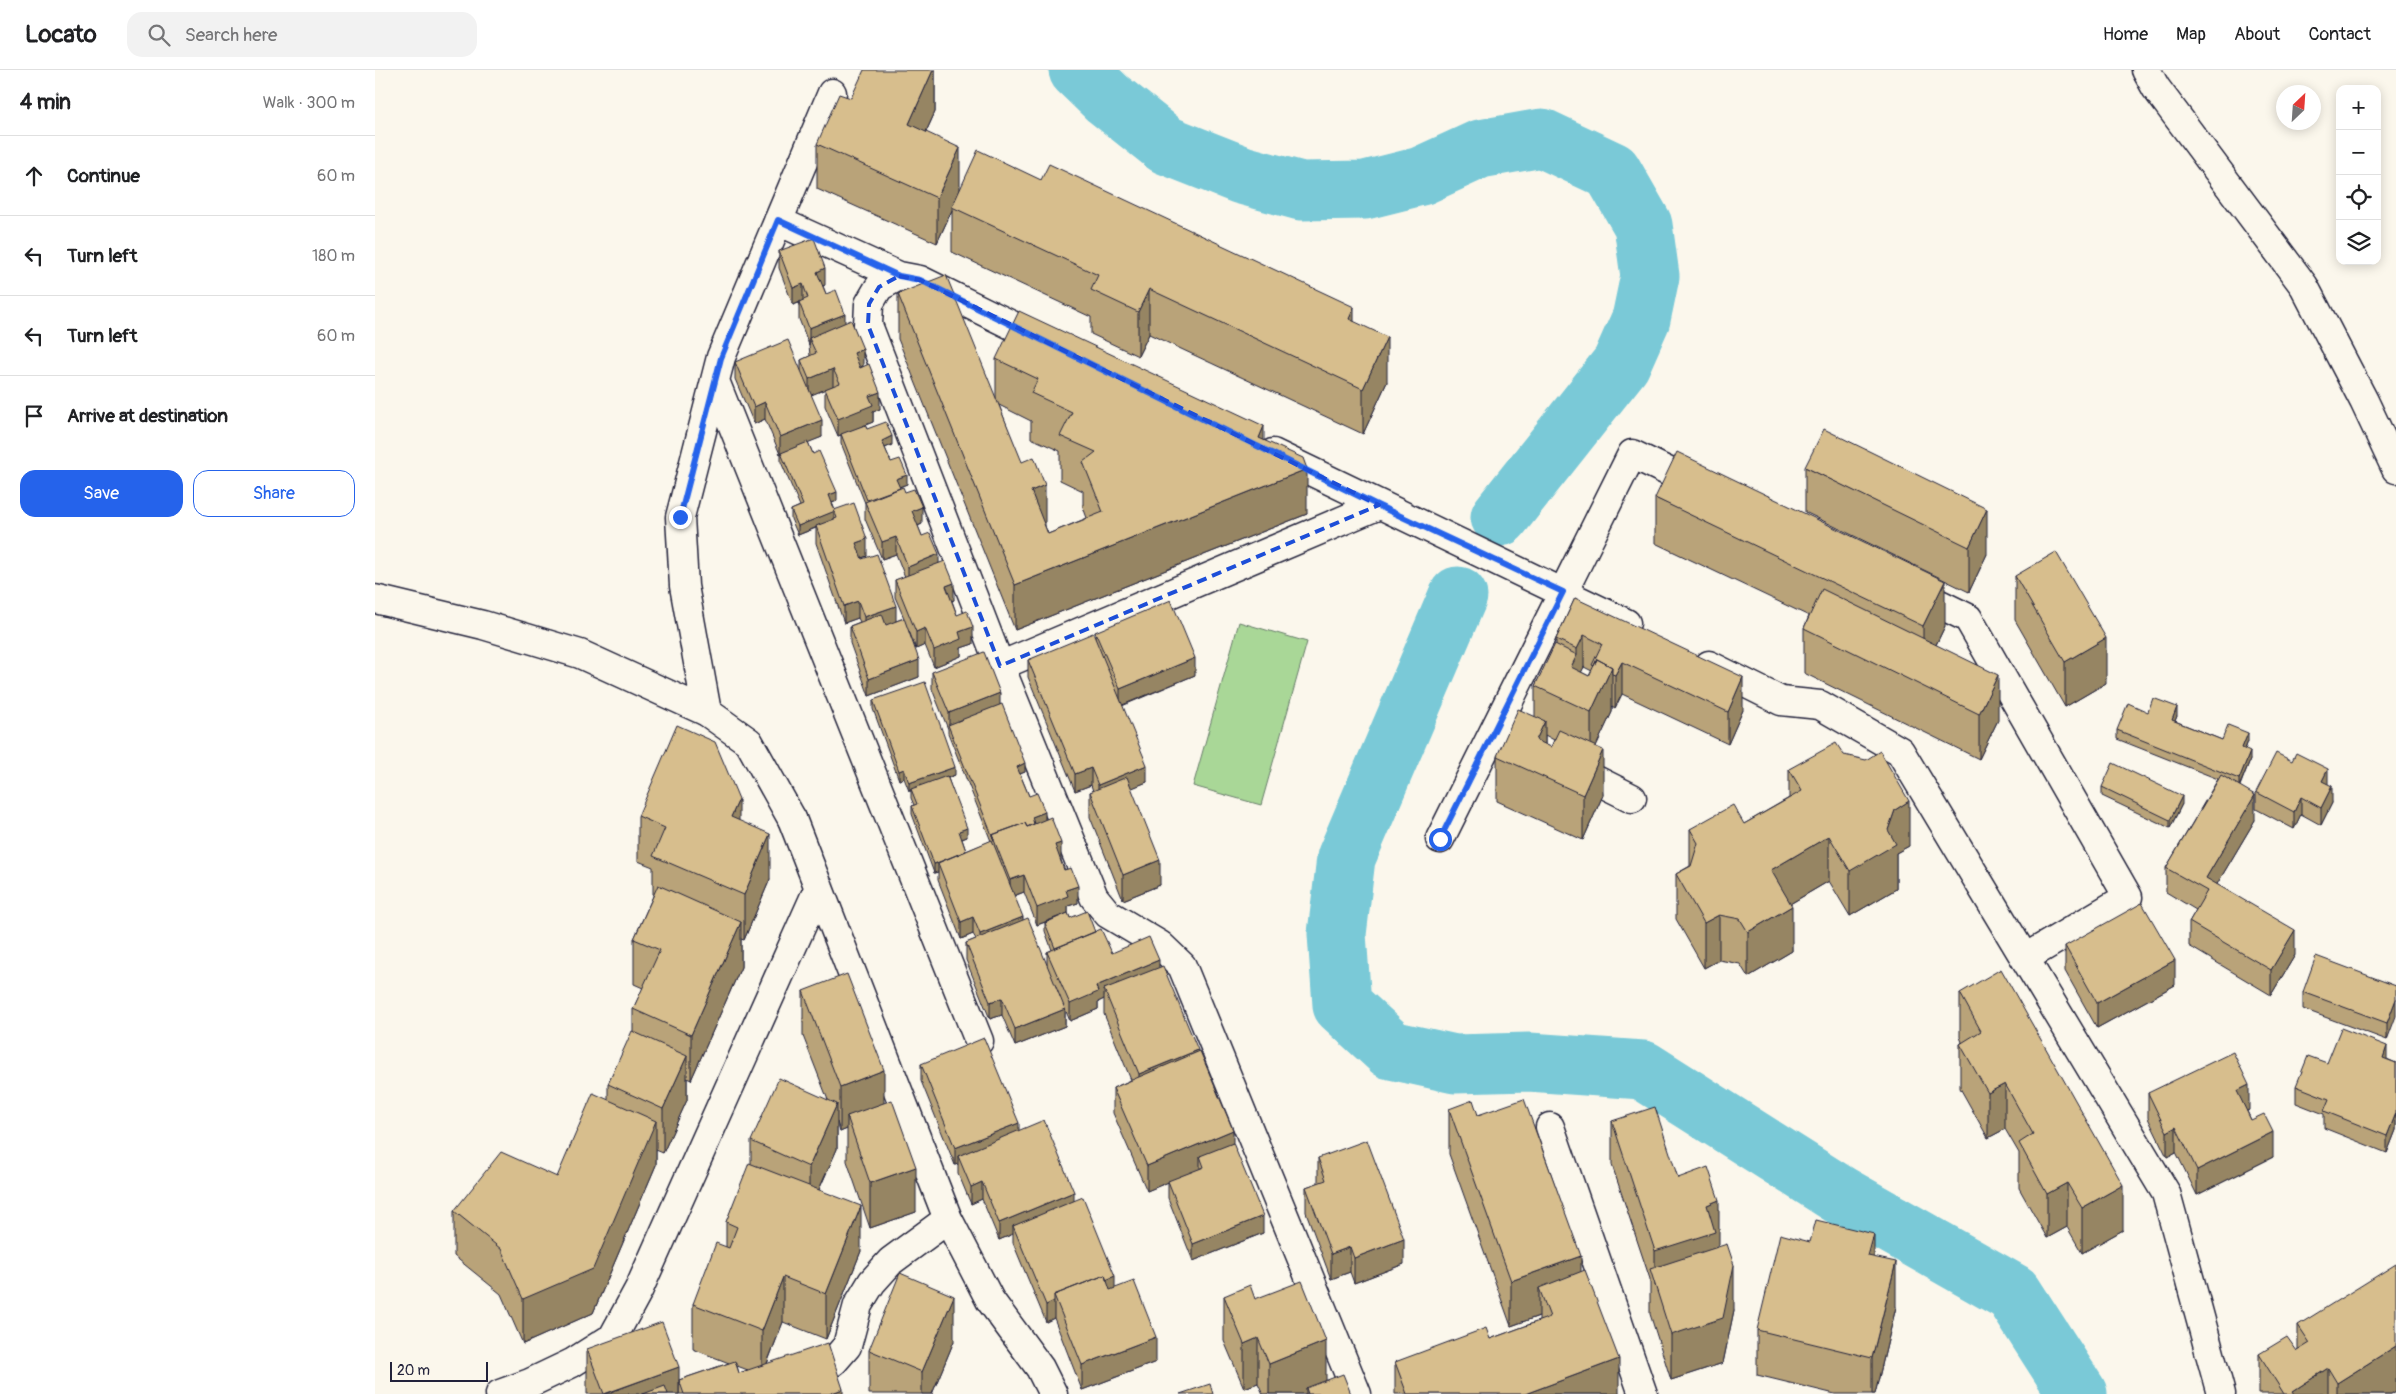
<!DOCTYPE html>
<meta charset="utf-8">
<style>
:root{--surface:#fff;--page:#f2f2f2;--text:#202124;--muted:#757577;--line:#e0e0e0;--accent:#2563eb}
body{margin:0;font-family:Pangolin,sans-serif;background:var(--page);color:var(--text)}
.controls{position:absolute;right:15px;top:15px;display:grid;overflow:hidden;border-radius:10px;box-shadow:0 2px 12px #0003}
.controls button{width:45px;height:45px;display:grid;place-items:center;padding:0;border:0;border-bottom:1px solid var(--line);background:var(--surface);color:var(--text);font:25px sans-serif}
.compass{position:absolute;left:1901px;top:15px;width:45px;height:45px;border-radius:50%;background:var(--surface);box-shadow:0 2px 12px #0003;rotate:25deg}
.scale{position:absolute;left:15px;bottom:12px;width:98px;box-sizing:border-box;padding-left:5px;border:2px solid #22223b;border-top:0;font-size:14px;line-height:18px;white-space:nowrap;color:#22223b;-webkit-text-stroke:4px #fbf7ec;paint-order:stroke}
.stop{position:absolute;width:15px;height:15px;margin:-11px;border:4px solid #2563eb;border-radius:50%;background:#fff}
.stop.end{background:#2563eb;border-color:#fff;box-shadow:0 1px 5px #0008}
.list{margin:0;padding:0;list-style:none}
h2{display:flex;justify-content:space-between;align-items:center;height:65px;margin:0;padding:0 20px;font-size:21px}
h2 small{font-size:16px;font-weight:400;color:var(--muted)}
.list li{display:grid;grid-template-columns:32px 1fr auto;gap:15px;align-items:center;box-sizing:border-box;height:80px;padding:0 20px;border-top:1px solid var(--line)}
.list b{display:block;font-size:19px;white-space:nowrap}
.list em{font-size:16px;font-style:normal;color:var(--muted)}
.actions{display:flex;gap:10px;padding:15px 20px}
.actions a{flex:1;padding:11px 0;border:1px solid var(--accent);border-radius:15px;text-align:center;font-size:18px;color:var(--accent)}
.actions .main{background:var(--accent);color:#fff}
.icon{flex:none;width:28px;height:28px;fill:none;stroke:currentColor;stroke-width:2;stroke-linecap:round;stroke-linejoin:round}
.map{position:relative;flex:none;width:2021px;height:1324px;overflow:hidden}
header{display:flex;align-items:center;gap:30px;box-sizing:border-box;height:70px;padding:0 25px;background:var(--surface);border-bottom:1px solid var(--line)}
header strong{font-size:24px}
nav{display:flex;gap:28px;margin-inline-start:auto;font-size:18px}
.search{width:350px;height:45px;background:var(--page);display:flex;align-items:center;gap:12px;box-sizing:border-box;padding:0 18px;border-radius:15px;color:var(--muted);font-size:19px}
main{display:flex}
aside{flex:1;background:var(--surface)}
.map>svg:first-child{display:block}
</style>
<header>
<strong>Locato</strong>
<div class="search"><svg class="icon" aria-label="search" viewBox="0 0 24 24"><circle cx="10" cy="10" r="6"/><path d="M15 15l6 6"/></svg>Search here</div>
<nav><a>Home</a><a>Map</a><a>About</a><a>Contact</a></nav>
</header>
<main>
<aside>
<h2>4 min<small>Walk · 300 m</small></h2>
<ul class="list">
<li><svg class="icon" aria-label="ahead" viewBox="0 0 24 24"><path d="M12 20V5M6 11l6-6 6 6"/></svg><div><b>Continue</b></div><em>60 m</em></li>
<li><svg class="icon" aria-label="left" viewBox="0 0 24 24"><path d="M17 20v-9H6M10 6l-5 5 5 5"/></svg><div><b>Turn left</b></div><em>180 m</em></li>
<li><svg class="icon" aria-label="left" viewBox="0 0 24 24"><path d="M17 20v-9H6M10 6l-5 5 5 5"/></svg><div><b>Turn left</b></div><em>60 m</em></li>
<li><svg class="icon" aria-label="arrive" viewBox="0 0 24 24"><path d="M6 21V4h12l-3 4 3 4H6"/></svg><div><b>Arrive at destination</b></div></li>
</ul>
<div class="actions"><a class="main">Save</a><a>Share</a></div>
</aside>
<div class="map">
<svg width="2021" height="1324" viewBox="0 0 2021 1324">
<rect width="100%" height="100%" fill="#fbf7ec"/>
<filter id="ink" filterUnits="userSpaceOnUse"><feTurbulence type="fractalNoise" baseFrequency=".02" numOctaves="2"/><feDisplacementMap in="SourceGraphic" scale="10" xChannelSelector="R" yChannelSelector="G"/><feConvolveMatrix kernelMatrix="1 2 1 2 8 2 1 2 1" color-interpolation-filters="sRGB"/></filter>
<g filter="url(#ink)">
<path fill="#a9d797" stroke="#667c69" d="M864,552L932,572L886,735L818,716Z"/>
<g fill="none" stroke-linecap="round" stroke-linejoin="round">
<path stroke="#7ac9d7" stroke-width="59" d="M703,0L732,28L791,75L867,105L926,121L990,120L1046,106L1105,79L1167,68L1237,101L1268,155L1275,206L1266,249L1246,294L1125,447
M1083,526L971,788L962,864L967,935L1016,980L1080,994L1154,992L1268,1000L1465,1125L1638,1223L1703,1324"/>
<defs>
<path id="minor" d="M403,151L524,206
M671,272L545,210L524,206L504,217L494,234L493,255L625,596L719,827L733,844L785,875L807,896L982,1324
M340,311L604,971
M898,383L1251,553
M1536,520L1593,548L1753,827L1650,888
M1334,595L1406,631L1445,635L1525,681L1791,1123L1846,1324
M625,596L1004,435
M332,642L309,516L305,447L346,287L457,23
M1195,697L1257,728
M417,749L573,1149L615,1230L665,1298L678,1324
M1065,769L1257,384L1327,418
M1175,1057L1268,1324
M425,1305L447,1300L459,1291L472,1276L483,1235L497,1212L516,1191L573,1149
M125,1324L155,1313L197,1293L238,1267L264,1219L444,817"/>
<path id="tertiary" d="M0,529L108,555L205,584L332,642L374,672L417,749"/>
<path id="secondary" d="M1771,0L1781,18L1929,216L1989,331L2021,399"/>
</defs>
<use href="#minor" stroke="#22223b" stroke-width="31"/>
<use href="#tertiary" stroke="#22223b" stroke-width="31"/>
<use href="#secondary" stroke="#22223b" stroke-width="31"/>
<use href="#minor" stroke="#fbf7ec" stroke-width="28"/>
<use href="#tertiary" stroke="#fbf7ec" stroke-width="28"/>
<use href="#secondary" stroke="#fbf7ec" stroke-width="28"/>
</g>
<path fill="#b9a379" stroke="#22223b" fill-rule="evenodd" d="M560,0V42L551,62L585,120L666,110L979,251L1012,312L988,364L774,264L763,286L716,264V247L577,182V140L562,173L442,119V74Z
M404,181L450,215L448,216L451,224L470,253L505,339L498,342V352L490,355L492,359L517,375L510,378L516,392L532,414L524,417L530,422L547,454L543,456L547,466L564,493L579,530L577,531L582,545L598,574L586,578V586L559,597L550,575L541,579L534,561L544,607L494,626L475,573V556L485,552L483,548L469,553L441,473V458L423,465L416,449V440L425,436L406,392V383L405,384L390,349L379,354L360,309V292L426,301V290L435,286L434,275L424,249V233L418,235L404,198ZM457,316L450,319V336L463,366L466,365V373L490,433V449L507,489L521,484L530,507L520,510V527L529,548L521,551L486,488L492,486L460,440L457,433L462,431L438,384L433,372L447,367L436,325Z
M523,224L621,329V289L889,370L932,444L640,560L523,269ZM624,335L656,351V368L685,381V410L708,421V437L712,448L673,464Z
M1430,397L1612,484L1594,522L1430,442Z
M1280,428L1570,556L1561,575L1623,650L1604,689L1429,603V558L1434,546L1280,473Z
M1640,506L1731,613L1690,637L1640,550Z
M1200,528L1368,640L1353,674L1247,624L1240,638L1237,636V642L1221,676L1228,725L1208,770L1122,731V686L1160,646V616L1181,575V569ZM1209,597L1217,601L1214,606L1206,602ZM1170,665L1179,670L1176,677L1170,675Z
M720,562L820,605L747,636L772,712L756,718L785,815L748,830L715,747V722L718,721L716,715L700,721L653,607V590L720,570Z
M557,602L625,634L650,702L645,704L654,726L670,750L703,833L693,836V843L695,848L720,862L737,883L784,898L823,982L858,1074L888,1163L818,1191L793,1128V1112L772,1121L738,1043V1018L756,1010L729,944V929L723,932V939L695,951L690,939V956L640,976L627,945L615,949L591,890V873L601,869L598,864L586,869L563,810V802L559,803L537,744V736L539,735L536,728V721H534L529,708L524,710L498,639V630L580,705L573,708L592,767L587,769L591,781L616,771L573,663V659L557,619ZM649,822L662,855L682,848L670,853V861L677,880L672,882V896L648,850L639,826Z
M1773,642L1802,646L1800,651L1847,670L1873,671L1870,680L1875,690L1865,716L1880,750L1842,814L1920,885L1896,925L1814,876V852L1821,840L1791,822V798L1843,709L1742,669V660Z
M1469,685L1534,776L1521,783V819L1475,846L1454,811L1415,834L1417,881L1373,907L1365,894L1344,890L1329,898L1301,849V804L1315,796V759L1369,754L1414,728V699Z
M1953,714L1957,733L1946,755L1926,744L1919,759L1881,739V722Z
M1727,717L1807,734L1795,758L1727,726Z
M263,746L364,751L395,809L369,870L366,869V897L316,1010L312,1008V1030L288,1083L281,1080V1095L218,1243L148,1274L126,1224L79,1186V1141L182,1107L233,1030V1014L258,962V939L268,918L259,914V869L278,826V797L263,791Z
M1690,876L1800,915L1722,958L1690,901Z
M2021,916L2012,970L1928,939V922Z
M428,921L509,1033L541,1142L495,1158L472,1091V1059L465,1062L462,1052V1079L444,1120L486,1181L451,1269L408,1252L392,1294L468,1324H304V1310L354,1293L318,1279V1234L351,1177V1152L376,1093V1071L453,1030L428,966ZM362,1296L373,1300L364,1303Z
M1585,923L1748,1160L1707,1183L1692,1157L1672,1168L1644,1118V1083L1630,1059L1613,1068L1585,1018V974L1587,972L1585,967Z
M2012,989L2021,993V1060L2012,1083L1949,1058V1044L1921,1033V1016L1952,993Z
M546,994L644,1061L699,1131L740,1218L781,1292L707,1320L679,1248L671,1252L638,1173V1164L624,1170L607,1129L596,1134L583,1103V1094L580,1095L546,1011Z
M1773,1023L1874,1040L1872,1041L1876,1050L1898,1087L1822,1125L1801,1082L1792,1087L1773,1048Z
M1074,1039L1103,1045L1206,1202L1244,1324H1020V1292L1115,1269L1164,1251V1246L1136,1256L1074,1084Z
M1237,1051L1344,1175L1340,1177V1178L1359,1240L1348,1293L1296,1310L1275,1244V1209L1237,1095Z
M943,1088L1029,1194L979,1213L975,1202L956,1209L931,1142V1117L943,1113Z
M1499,1187L1521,1237L1500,1324H1460L1382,1305V1260Z
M849,1226L880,1229L951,1310L976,1324H888L883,1313L869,1318L849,1271Z
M1923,1255L2021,1321L2016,1324H1884V1284L1922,1281L1923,1280Z
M579,1271L557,1324H494V1280Z
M212,1279L304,1324H212Z"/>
<path fill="#968563" stroke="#22223b" d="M558,0H560V42L534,99V54Z
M585,78V122L577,137V140L562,173V128Z
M450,198V215L442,219V202Z
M428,214V231L418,235V218Z
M774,219V264L763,286V242Z
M979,237V281L974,249Z
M470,244V261L434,268V275V258Z
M1012,267V312L988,364V319Z
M488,279V296L479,300V283Z
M458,299V316L434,326V309Z
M505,322V339L498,342V352L463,366V349L494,326Z
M390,332V349L379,354V337Z
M447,350V367L405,384V367Z
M889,356V401L884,368Z
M517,366V375L507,379V371Z
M932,399V444L640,560V515Z
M532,405V414L521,418V409Z
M670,415V460L656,421Z
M462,422V431L454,434V425Z
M547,437V454L537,458V441Z
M1612,439V484L1594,522V477Z
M459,441V450L423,465V456Z
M521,467V484L507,489V472Z
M492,469V486L481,490V473Z
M564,484V501L533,514V497Z
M1570,511V556L1548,601V556Z
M579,513V530L571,533V516Z
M483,531V548L469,553V536Z
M521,536V553L489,564V547Z
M598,557V574L586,578V586L559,597V580L584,562Z
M550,558V575L541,579V562Z
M1209,565V597L1202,611L1196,597L1202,585V579Z
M1731,568V613L1690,637V592Z
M820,588V605L745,636V619Z
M544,590V607L494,626V609Z
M1247,592V624L1240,638V605Z
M1237,597V642L1216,687V642Z
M1623,605V650L1604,689V644Z
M1368,607V640L1353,674V642Z
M625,623V640L574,655V643Z
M1802,637V646L1797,658V650Z
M1170,651V696L1161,670Z
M1873,663V671L1867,687V678Z
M1228,680V725L1208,770V725Z
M1875,682V690L1864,717V709Z
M650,693V702L642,705V697Z
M772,695V712L723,732V715Z
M580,697V705L537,721L536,719V721H534V713Z
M716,698V715L700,721V704Z
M529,699V708L524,710V701Z
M1953,699V716L1947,711Z
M1957,716V733L1946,755V738Z
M1880,725V750L1832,831L1831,808Z
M1807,726V734L1795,758V750Z
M1926,727V744L1919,759V742Z
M364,729V774L356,747Z
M1534,731V776L1521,783V819L1475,846V801L1513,760L1520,740Z
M670,742V751L622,778L657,747Z
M592,758V767L584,770V761Z
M395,764V809L369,870V825Z
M1454,766V811L1396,845V800Z
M686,773V790L680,792V775Z
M785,790V815L748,830V805Z
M563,793V802L559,803V794Z
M649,805V822L635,827V810Z
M703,816V833L693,836V843L662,855V838L691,820Z
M1417,836V881L1373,907V862Z
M1344,845V890L1329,898V853Z
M598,847V864L586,869V852Z
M648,847V864L605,881V864Z
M366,852V897L316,1010V965Z
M1920,860V885L1896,925V900Z
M784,890V907L729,919V929L723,932V939L695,951V934L721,916Z
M1800,890V915L1722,958V933Z
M627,928V945L615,949V932Z
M2021,929V946L2012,970V953Z
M690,939V956L640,976V959Z
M2012,976V993L2008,988Z
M823,980V1005L764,1029V1004Z
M312,986V1030L288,1083V1039Z
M509,1000V1044L472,1046V1059L465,1062V1017Z
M1630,1014V1059L1613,1068V1023Z
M1874,1015V1040L1862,1046V1021Z
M462,1034V1079L434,1142V1097Z
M2021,1043V1060L2012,1083V1066Z
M281,1051V1095L218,1243L148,1274V1229Z
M644,1053V1070L583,1086V1094L580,1095V1078Z
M1801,1057V1082L1792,1087V1062Z
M858,1060V1085L825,1086V1099L772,1121V1096Z
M1898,1062V1087L1822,1125V1100Z
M541,1097V1142L495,1158V1113Z
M607,1112V1129L596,1134V1117Z
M1692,1113V1157L1672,1168V1124Z
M1748,1115V1160L1707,1183V1138Z
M699,1122V1139L638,1156V1164L624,1170V1153Z
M1344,1130V1175L1340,1177V1207L1280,1216V1181L1332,1135Z
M486,1136V1181L451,1269V1224Z
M888,1146V1163L818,1191V1174Z
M1499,1164V1209L1493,1186Z
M1029,1169V1194L979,1213V1188Z
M975,1177V1202L956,1209V1184Z
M1206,1186V1231L1164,1218V1246L1136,1256V1211Z
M1521,1192V1237L1500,1324H1497V1288Z
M1359,1195V1240L1348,1293L1296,1310V1265Z
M740,1206V1223L681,1230Z
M408,1207V1252L387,1306V1261Z
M579,1226V1271L557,1324H547V1302Z
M679,1231V1248L671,1252V1235Z
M781,1267V1292L707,1320V1295Z
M883,1268V1313L869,1318V1274Z
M951,1271V1316L931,1318V1324H894V1294Z
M2021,1276V1321L2016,1324H1962V1313Z
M1244,1289V1324H1150Z
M304,1297V1324H230Z
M1953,1298V1324H1918V1321Z
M468,1319V1324H454Z"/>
<path fill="#d7be8d" stroke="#22223b" d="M489,0H558L534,54L585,78L562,128L442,74L464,24L476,28Z
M603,80L666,110L674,94L979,237L974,249L1012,267L988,319L774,219L763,242L716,220L723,205L577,137Z
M439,168L450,198L442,202L451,224L461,220L470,244L434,258L424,232L433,228L428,214L418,218L404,181Z
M571,205L647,392L659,387L670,415L656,421L673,464L728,442L708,392L721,382L685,366L697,342L656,323L663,309L621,289L644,241L889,356L884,368L928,388L932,399L640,515L523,224Z
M476,250L488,279L479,283L485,298L494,294L505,322L494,326L498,335L463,349L450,319L465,313L458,299L434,309L426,290L441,283L434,268Z
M413,270L447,350L405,367L390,332L379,337L360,292Z
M511,352L517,366L507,371L516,392L525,389L532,405L521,409L525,418L492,430L466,364L490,355L492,359Z
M1449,359L1612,439L1594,477L1430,397Z
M433,372L438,384L444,381L462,422L454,425L460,441L423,456L416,440L428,435L406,383Z
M1302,382L1570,511L1548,556L1280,428Z
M528,417L530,422L539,419L547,437L537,441L547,466L555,463L564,484L533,497L521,467L507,472L490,432Z
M479,433L492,469L481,473L487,489L502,484L521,536L489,547L483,531L469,536L441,456L462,448L459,440Z
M1681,482L1731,568L1690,592L1640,506Z
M570,491L579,513L571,516L582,545L592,541L598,557L584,562L586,569L559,580L550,558L541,562L520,510Z
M1447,519L1623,605L1604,644L1429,558Z
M1200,528L1368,607L1353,642L1247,592L1240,605L1237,604V597L1222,589L1219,596L1217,595L1227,574L1209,565L1202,579L1181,569Z
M796,530L820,588L745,619L720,562Z
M507,544L511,555L529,548L544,590L494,609L475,556Z
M718,563L772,695L723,715L716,698L700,704L653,590Z
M1180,574L1202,585L1196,597L1214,606L1222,589L1237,597L1216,642L1160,616Z
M609,582L625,623L574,643L557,602Z
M550,612L580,697L534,713L529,699L524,701L498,630Z
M1778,628L1802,637L1797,650L1847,670L1853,655L1873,663L1867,678L1875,682L1864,709L1742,660L1753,633L1773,642Z
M627,634L650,693L642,697L654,726L662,723L670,742L657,747L659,754L652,757L650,753L617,765L619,770L573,655Z
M1143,639L1170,651L1161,670L1176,677L1184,660L1228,680L1208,725L1122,686Z
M302,655L340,672L364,729L356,747L395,764L369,825L278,786L290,758L263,746Z
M1461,673L1469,685L1491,690L1505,681L1534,731L1520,740L1513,760L1521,774L1475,801L1454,766L1396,800L1417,836L1373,862L1365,849L1344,845L1329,853L1301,804L1316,796L1323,773L1315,759L1358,735L1369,754L1427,721L1414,699Z
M1901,683L1917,691L1921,683L1953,699L1947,711L1957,716L1946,738L1926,727L1919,742L1881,722Z
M1738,693L1807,726L1795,750L1727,717Z
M1846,705L1880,725L1831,808L1920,860L1896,900L1814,852L1832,821L1791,798Z
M572,706L592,758L584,761L591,781L559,794L537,736L542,734L536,719Z
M752,707L785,790L748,805L715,722Z
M676,747L686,773L680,775L689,800L696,798L703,816L691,820L693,826L662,838L649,805L635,810L617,765L650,753L652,757Z
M617,770L648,847L605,864L598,847L586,852L563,793Z
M283,815L366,852L316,965L258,939L285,880L259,869Z
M1767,833L1800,890L1722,933L1690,876Z
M712,841L720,862L680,878L670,853L693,843L695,848Z
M653,848L690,939L640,959L627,928L615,932L591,873Z
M726,859L737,883L774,867L784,890L721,916L723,922L695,934L672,882Z
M1941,886L2021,916V929L2012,953L1928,922Z
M788,896L823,980L764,1004L729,919Z
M1626,899L1748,1115L1707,1138L1692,1113L1672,1124L1644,1073L1658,1064L1630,1014L1613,1023L1585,974L1606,961L1585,923Z
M472,904L509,1000L465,1017L428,921Z
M1966,958L2012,976L2008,988L2021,993V1043L2012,1066L1949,1041L1954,1029L1921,1016L1933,986L1952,993Z
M257,961L312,986L288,1039L233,1014Z
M609,968L644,1053L580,1078L546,994Z
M825,981L858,1060L772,1096L738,1018Z
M1858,982L1874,1015L1862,1021L1876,1050L1889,1044L1898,1062L1822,1100L1801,1057L1792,1062L1773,1023Z
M404,1008L462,1034L434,1097L376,1071Z
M218,1023L281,1051L218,1199L148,1229L126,1179L79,1141L126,1082L182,1107Z
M1149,1029L1206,1186L1136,1211L1074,1039L1098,1030L1103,1045Z
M517,1030L541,1097L495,1113L472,1046Z
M1280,1037L1303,1108L1333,1097L1344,1130L1332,1135L1340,1162L1280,1181L1237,1051Z
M669,1050L699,1122L624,1153L607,1112L596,1117L583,1086Z
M992,1070L1029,1169L979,1188L975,1177L956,1184L931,1117L951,1110L943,1088Z
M858,1073L888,1146L818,1174L793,1111L829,1097L825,1086Z
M374,1093L486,1136L451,1224L408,1207L387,1261L318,1234L341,1173L354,1178L362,1157L351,1152Z
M708,1127L740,1206L731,1210L730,1205L679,1225V1231L671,1235L638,1156Z
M1441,1150L1499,1164L1493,1186L1521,1192L1497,1288L1382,1260L1405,1164L1435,1172Z
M1352,1174L1359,1195L1348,1248L1296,1265L1275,1199Z
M2021,1194V1276L1962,1313L1953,1298L1918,1321L1920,1324H1909L1884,1284L1912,1267L1922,1281L1935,1273L1923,1255Z
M1210,1200L1244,1289L1150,1324H1032L1020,1292L1111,1258L1115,1269L1175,1247L1164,1218Z
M525,1203L579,1226L547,1302L494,1280Z
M730,1205L735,1220L759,1211L781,1267L707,1295L679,1225Z
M927,1211L951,1271L894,1294L883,1268L869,1274L849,1226L875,1215L880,1229Z
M287,1252L304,1297L229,1324L212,1279Z
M453,1273L468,1319L454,1324H309L304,1310L360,1291L364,1303Z
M968,1304L976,1324H933L931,1318Z
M835,1314L838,1324H805Z
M290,1316L293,1324H268Z"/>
</g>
<g fill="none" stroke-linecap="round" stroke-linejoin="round" filter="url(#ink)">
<path stroke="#2563eb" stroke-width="6" d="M305,447L346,288L403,150L524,206L545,210L1004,436L1188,522L1065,769"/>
</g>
<path fill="none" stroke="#1d4ed8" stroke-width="4" stroke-dasharray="10 6" stroke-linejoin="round" d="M524,206L545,210L1004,435L625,596L493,255L494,234L504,217Z"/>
</svg>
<div class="controls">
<button>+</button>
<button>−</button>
<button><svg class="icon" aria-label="locate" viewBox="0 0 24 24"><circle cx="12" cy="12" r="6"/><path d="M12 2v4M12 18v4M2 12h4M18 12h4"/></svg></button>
<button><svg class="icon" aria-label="layers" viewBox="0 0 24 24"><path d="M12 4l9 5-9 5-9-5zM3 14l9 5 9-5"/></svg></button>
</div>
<svg class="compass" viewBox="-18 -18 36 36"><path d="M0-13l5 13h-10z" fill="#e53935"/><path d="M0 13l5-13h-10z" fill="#757577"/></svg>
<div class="scale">20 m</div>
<div class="stop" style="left:1065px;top:769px"></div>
<div class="stop end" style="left:305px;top:447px"></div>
</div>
</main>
